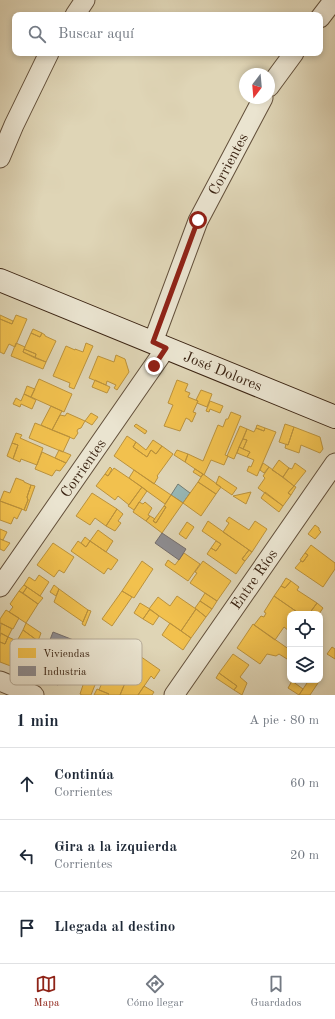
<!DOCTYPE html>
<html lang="es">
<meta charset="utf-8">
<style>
:root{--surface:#fff;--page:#f6f6f7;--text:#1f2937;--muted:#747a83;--line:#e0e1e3;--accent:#8f2418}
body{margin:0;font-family:"Old Standard TT",serif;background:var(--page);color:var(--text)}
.controls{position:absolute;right:12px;bottom:12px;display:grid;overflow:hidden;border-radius:8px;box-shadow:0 2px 6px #0003}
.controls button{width:36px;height:36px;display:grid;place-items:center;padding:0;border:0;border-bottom:1px solid var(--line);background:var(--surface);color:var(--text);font:20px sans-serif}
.compass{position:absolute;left:239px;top:68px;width:36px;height:36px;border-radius:50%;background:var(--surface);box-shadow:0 2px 6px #0003;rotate:196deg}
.stop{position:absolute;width:12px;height:12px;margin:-9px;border:3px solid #8f2418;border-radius:50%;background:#fff}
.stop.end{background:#8f2418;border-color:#fff;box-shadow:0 1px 4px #0008}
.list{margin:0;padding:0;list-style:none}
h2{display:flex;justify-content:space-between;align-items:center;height:52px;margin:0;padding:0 16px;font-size:17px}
h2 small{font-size:13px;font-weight:400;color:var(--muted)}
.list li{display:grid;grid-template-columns:26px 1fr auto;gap:12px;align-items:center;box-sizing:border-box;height:72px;padding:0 16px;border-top:1px solid var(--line)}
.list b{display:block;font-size:15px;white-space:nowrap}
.list p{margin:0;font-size:13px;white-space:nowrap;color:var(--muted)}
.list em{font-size:13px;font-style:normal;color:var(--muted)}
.icon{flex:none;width:22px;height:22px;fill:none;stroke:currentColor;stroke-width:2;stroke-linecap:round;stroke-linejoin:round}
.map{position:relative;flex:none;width:335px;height:695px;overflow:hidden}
.search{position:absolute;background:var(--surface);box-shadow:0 2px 6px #0003;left:12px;right:12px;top:12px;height:44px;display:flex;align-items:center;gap:10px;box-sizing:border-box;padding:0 14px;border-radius:8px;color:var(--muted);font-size:15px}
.sheet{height:268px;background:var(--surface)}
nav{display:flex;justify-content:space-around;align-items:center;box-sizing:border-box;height:56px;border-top:1px solid var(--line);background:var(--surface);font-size:11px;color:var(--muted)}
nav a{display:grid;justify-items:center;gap:2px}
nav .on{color:var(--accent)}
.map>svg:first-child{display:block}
</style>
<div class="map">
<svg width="335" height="695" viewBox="0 0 335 695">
<rect width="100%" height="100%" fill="#dfd5b6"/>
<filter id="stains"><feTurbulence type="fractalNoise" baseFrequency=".005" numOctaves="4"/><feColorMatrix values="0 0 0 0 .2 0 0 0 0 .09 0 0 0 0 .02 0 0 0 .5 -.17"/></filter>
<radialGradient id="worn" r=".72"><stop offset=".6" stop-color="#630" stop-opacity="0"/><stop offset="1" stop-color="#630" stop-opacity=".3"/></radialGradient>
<path fill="#96b7b6" stroke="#717c74" d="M178,484L190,493L183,503L171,495Z"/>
<path fill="#f2c14e" stroke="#bb923c" d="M0,315L13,321L12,324L0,319Z
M16,315L27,319L15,347L9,344L4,354L0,352V319L12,324Z
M33,329L42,333L40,337L31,333Z
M31,333L40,337L42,333L45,335V336L56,341L46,362L35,358L36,354L24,349Z
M16,343L25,347L23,352L46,362L43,369L11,356Z
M86,343L93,346L74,389L69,387L70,383L53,376L66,346L75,350V349L83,352Z
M24,349L36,354L35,358L23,352Z
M116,355L125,359L129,372L117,390L114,388L116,385L107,381L106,385L89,378L98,356L114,362Z
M39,379L72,394L64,412L31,397Z
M95,380L110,387L107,393L92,387Z
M177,380L188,384L185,391L190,393L188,397L198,401L193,412L196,413L192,422L190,421V420L186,418L180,431L164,426L173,405L168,403Z
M27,386L35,389L31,397L24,394Z
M201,390L212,394L207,407L197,403L198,401L196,400Z
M24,394L36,400L32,409L21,404L20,407L13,404L16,398L21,401Z
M210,401L223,406L220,413L210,409L209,412L206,411Z
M51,406L62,411L52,430L41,425Z
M231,412L241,416L225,455L228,456L224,465L211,460L204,475L185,462L188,454L203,461L218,425L223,427L226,419H228Z
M67,413L85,421L81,428L78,429L77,431L78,433L74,439L52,430L60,415L65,416Z
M91,413L98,417L92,425L85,421Z
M35,423L70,437L63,452L29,438Z
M136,424L147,431L145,434L134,426Z
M285,424L294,427L288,445L279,442Z
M257,425L265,428L264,431L256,428Z
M240,426L247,429L234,459L227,456Z
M294,427L320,437L323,449L320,453L301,445L299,453L285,448L286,444L288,445Z
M256,428L264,431L265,428L276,432L257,476L247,471L249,466L251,467L254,460L247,457L250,452L243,449L247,440L243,439L247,429L254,432Z
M16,433L22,435L20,438L43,448L37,465L21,459L20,462L13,459L18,445L12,443Z
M127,436L136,442L133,447L147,457L151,450L156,454L162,446L173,454L157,476L158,477L157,479L154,484L114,456Z
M243,439L247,440L243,449L239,447Z
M153,440L162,446L156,454L151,450L147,457L133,447L136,442L146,450Z
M12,443L18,445L13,459L7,456Z
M239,447L250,452L247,457L237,453Z
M59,450L71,455L66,463L55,458Z
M177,450L188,454L185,462L174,455Z
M42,452L66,463L60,471L56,470L52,476L35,469Z
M279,460L289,468L283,477L272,470Z
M263,463L269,467L264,473L260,470Z
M295,463L306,471L294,486L283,477L289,468L292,469Z
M110,467L112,469L108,476L105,474Z
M269,467L294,486L288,493L291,495L283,506L258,488L265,478L263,476Z
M114,468L142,487L129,505L118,496L115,500L96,486L105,474L108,476Z
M195,469L203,474L201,477L193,472Z
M134,470L171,495L165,504L129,478Z
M203,474L221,487L216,494L198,482Z
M219,476L237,488L232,495L216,484Z
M16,478L24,481V482L31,485L27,497L28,500L24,510L0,501L4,491L10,493Z
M198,482L216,494L201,516L183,503Z
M31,485L35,486L26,511L24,510L28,500L27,497Z
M294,486L296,487L291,495L288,493Z
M142,487L147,491L134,510L128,506Z
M251,492L246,504L233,496Z
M265,492L283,506L279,512L261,498Z
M92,493L117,509L106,526L95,518L90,525L76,516Z
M171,495L183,503L162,533L146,521L150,516L155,519L153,521L156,523L166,507L164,506Z
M0,501L22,509L17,519L14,517L11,524L0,520Z
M139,502L143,504L145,502L152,508L148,515L150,516L146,521L133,512Z
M164,506L166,507L156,523L153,521Z
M117,509L123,514L118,521L121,523L115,531L106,526Z
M229,517L249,530L255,521L267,529L252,552L223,532L229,523L226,521Z
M208,521L249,550L242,559L245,561L236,574L207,554L211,548L216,551L221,544L202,531Z
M187,522L194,527L186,539L179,534Z
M315,525L319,528V530L321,532L315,539L308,534Z
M0,529L7,532L3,540L0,539Z
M98,530L113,541L106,552L90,541Z
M85,537L90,541L86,547L81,543Z
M0,539L10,543L4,551L0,549Z
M78,541L86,547L90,541L118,560L111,570L108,568L104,574L71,551Z
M216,541L221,544L216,551L211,548Z
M53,543L74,557L64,573L59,570L54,577L37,565Z
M311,545L335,563V569L323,587L295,568L301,561L303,562L308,555L305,553Z
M249,550L252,552L245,561L242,559Z
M184,553L200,564L188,581L165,565L168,560L175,565Z
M305,553L308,555L303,562L300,560Z
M142,561L153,569L134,598L122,591Z
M203,561L231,581L217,601L190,583L197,573L195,572Z
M39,575L49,582L40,596L24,585L29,577L35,581Z
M286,578L291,581L285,588L281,586Z
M291,581L299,587L297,590L317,603L309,614H300L274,596L281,586L285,588Z
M24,585L27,587L23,593L19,591Z
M54,585L59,589L56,596L50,592Z
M27,587L43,598L38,604L23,593Z
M59,589L88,610L83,622L54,602Z
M19,591L38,604L26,623L9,612L13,607L10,604Z
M122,591L132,597L112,626L102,619Z
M205,593L217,601L212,609L200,601Z
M177,596L196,609L181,631L149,609L158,597L170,606Z
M274,596L300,614H290V630L289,631L284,627L275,640L254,625L261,616L264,617L266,613L264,612Z
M200,601L212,609L206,617L195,608Z
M140,603L150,609L143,619L134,613Z
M317,603L323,608L319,614H309Z
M150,609L159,616L153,625L143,619Z
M196,609L206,617L191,638L181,631Z
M6,610L19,618L13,629L0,623V619Z
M88,610L91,611L85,626L82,624Z
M1,623L12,629L8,637L0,633Z
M26,623L41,633L38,641L23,630Z
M170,623L191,638L183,650L162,635Z
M253,624L290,650V654L287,659L279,654L276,656L267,654L260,664L237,648Z
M23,630L38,641L35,650L17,641Z
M1,633L8,637L5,644L0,642V637Z
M8,637L17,641L15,648L18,649L17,653L21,655L16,668L0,662V642L5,644Z
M332,647L335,649V659L327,654Z
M137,654L160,670L154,679L151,676L138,695H120Z
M233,654L249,665L240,677L247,683L242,695L234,690L237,686L219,673Z
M113,656L133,664L120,695H108L109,694L99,690Z
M92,657L104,662L91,695H82L80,694L83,685L75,682L79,671L77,670L81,660L90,663Z
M219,673L237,686L234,690L216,678Z
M309,680H320L310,695H299Z
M292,681L303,689L299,695L288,688Z
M144,686L154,692L152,695H138Z
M97,689L109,694L108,695H94Z"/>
<path fill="#8d8d92" stroke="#746d6c" d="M162,533L186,549L179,560L155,543Z
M53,632L76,641L58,685L36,676Z"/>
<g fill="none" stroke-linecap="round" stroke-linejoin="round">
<defs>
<path id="street" d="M75,15L85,0
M320,18L333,1
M269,87L294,53
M0,158L14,125L49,53
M153,342L198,221L263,98
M0,587L166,348
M0,681L34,695
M174,695L335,463"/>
<path id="secondary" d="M0,280L335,417"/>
</defs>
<use href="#street" stroke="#63503b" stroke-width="21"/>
<use href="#secondary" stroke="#3a2312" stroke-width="24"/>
<use href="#street" stroke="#eae4d0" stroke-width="19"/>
<use href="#secondary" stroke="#eae4d0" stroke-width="22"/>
</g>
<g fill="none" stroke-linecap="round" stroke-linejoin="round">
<path stroke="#8f2418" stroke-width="5" d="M154,366L166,348L153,342L198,220"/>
</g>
<g text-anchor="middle" stroke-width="4" stroke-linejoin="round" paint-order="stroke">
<g font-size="15" fill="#3a2312" stroke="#eae4d0">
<text transform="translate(228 164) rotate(-62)" y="5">Corrientes</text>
<text transform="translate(223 371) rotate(22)" y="5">José Dolores</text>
<text transform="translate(83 468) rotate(-55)" y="5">Corrientes</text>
<text transform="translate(254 579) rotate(-55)" y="5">Entre Ríos</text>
</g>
</g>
<rect x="10" y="639" width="132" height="46" rx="6" fill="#eae4d0" stroke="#b5aa97" stroke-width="1"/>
<rect x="18" y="648" width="18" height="10" fill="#f2c14e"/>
<rect x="18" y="666" width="18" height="10" fill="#8d8d92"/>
<g font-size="11" fill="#3a2312">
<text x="43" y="657">Viviendas</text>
<text x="43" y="675">Industria</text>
</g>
<rect width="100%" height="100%" filter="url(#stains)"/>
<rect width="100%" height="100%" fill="url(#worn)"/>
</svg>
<div class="controls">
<button><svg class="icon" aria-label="locate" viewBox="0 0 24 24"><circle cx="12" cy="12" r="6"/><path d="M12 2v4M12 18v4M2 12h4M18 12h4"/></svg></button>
<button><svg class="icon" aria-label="layers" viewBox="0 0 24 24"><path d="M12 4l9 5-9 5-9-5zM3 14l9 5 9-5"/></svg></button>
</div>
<svg class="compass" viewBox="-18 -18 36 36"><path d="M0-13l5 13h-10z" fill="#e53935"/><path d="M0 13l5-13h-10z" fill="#747a83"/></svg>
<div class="stop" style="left:198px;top:220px"></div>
<div class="stop end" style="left:154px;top:366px"></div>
<div class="search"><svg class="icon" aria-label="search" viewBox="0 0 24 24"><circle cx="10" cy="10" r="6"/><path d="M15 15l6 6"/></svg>Buscar aquí</div>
</div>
<section class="sheet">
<h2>1 min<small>A pie · 80 m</small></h2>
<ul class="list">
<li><svg class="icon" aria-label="ahead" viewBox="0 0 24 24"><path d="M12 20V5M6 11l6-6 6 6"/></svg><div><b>Continúa</b><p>Corrientes</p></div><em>60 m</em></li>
<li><svg class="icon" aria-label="left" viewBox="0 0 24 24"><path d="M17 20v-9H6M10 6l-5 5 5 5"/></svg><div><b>Gira a la izquierda</b><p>Corrientes</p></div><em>20 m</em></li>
<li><svg class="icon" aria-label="arrive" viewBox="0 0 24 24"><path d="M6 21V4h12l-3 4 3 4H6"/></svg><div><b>Llegada al destino</b></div></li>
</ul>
</section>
<nav>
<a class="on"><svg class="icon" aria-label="map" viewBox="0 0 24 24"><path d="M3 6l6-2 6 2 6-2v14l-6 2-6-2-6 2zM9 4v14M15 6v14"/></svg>Mapa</a>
<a><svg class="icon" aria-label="directions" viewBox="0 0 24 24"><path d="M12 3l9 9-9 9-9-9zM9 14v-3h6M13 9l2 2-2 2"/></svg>Cómo llegar</a>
<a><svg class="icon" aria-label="saved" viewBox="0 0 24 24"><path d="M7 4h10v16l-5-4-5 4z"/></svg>Guardados</a>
</nav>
